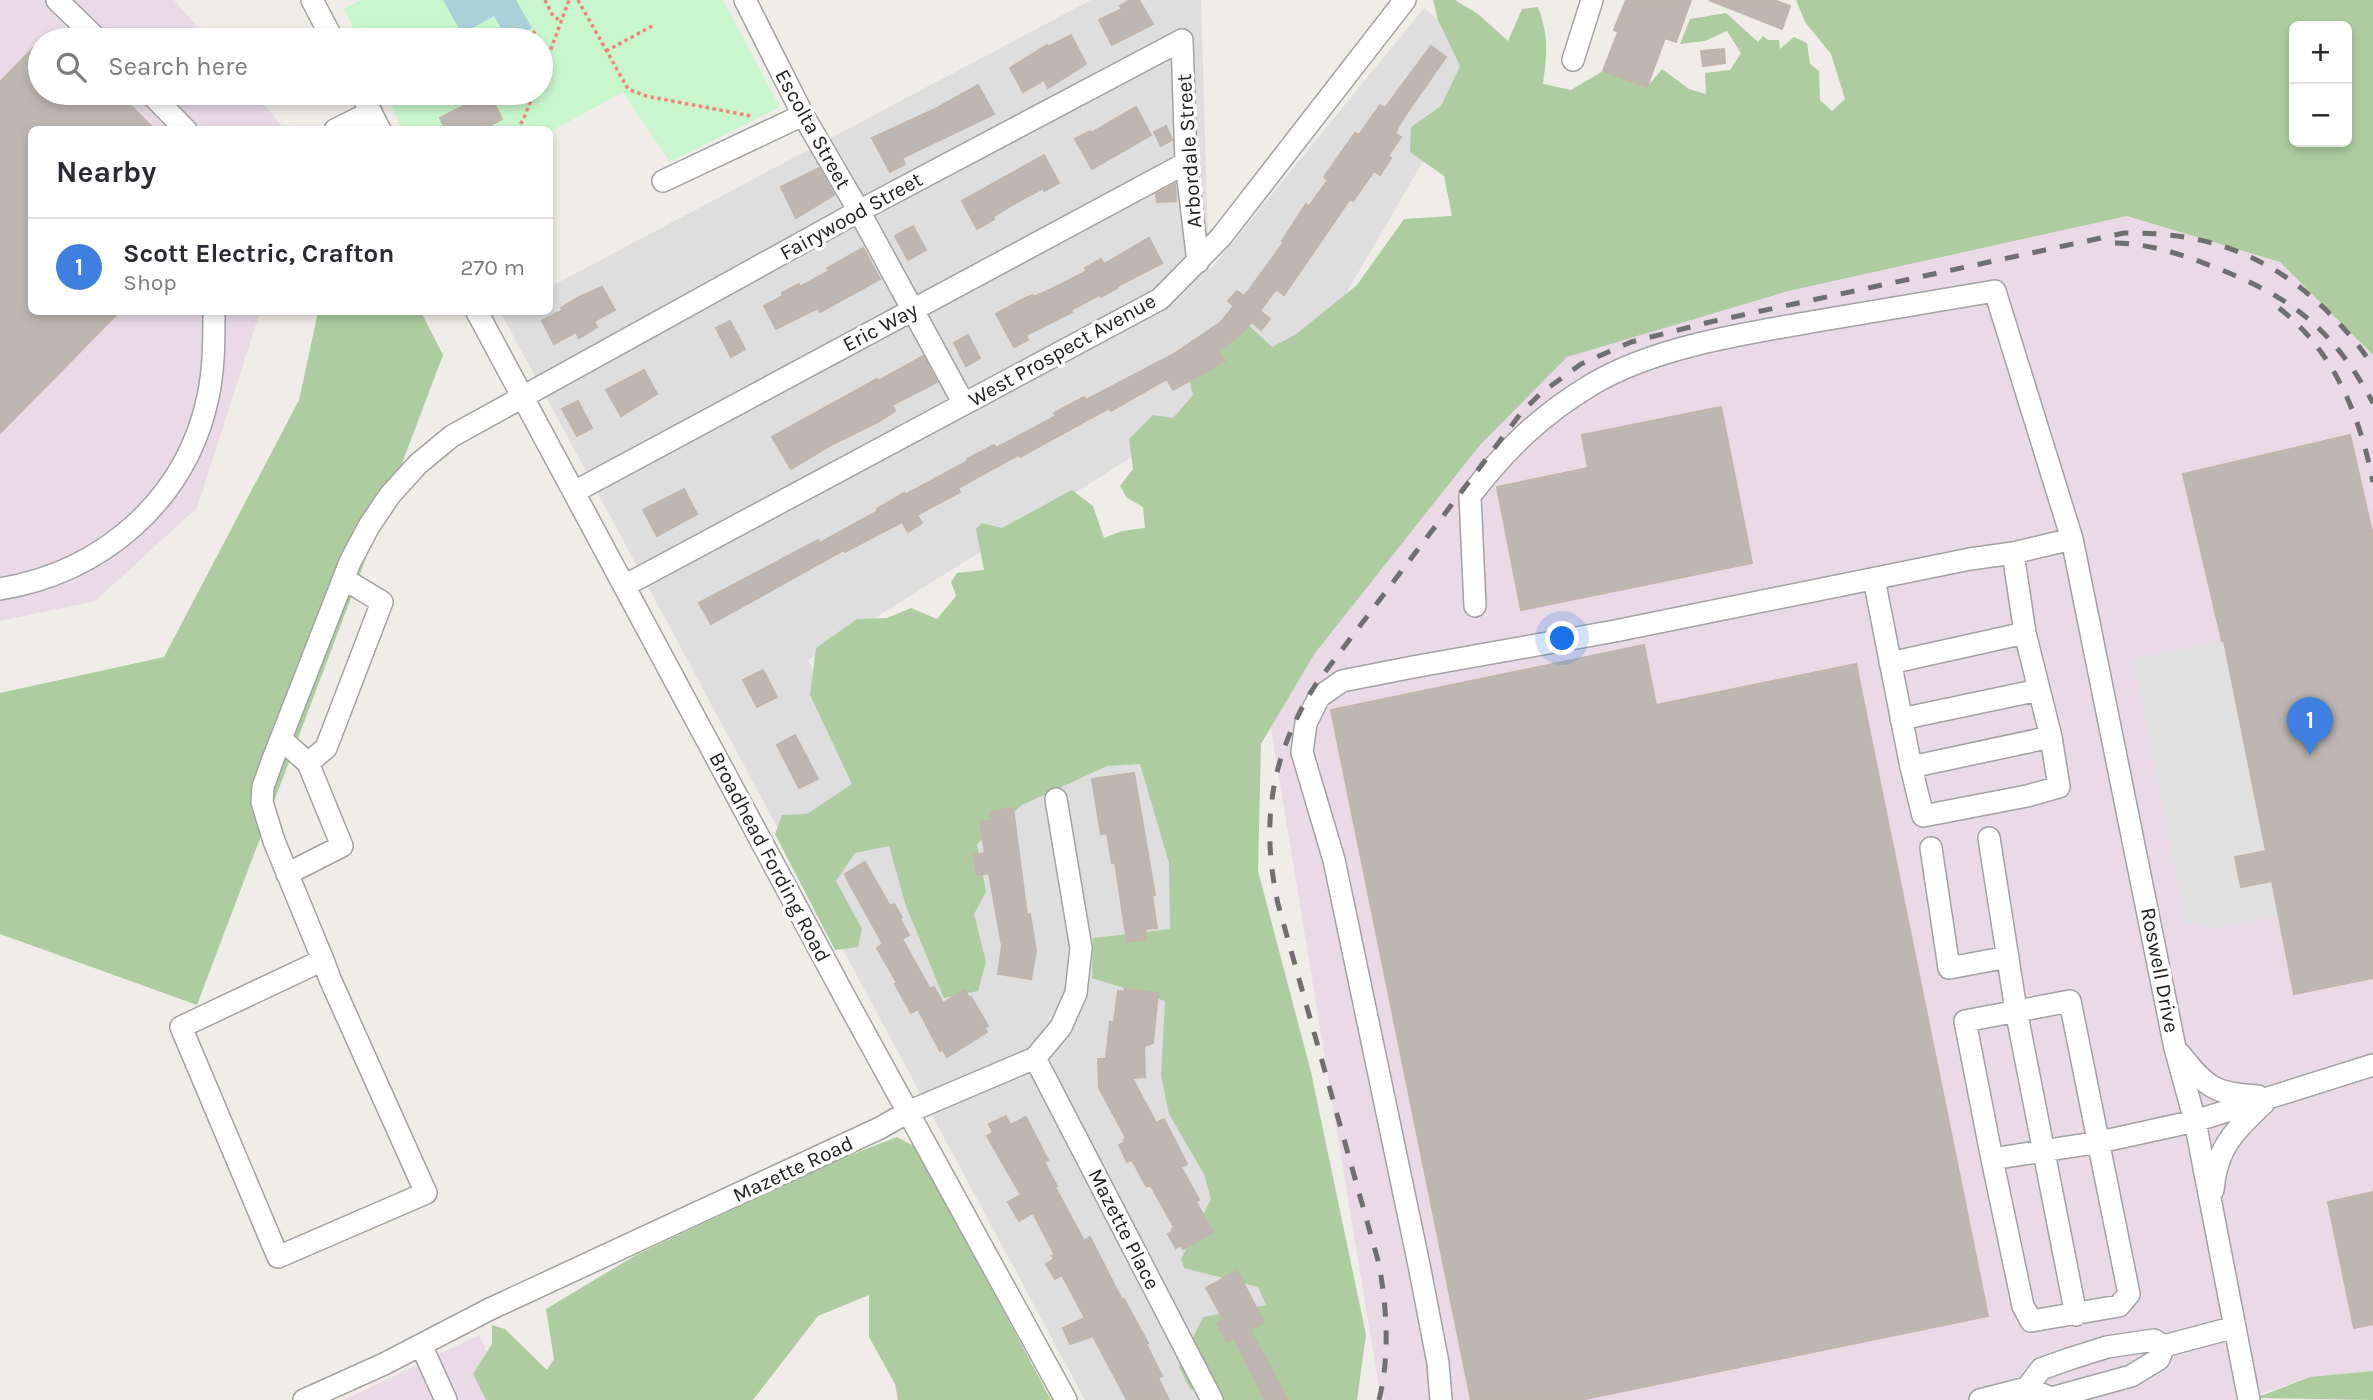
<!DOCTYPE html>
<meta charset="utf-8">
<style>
:root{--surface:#fff;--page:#f7f7f7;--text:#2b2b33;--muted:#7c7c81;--line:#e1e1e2;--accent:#c30e0f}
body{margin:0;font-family:Karla,sans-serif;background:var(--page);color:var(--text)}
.controls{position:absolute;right:21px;top:21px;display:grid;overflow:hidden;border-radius:10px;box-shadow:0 4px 10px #0003}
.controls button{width:63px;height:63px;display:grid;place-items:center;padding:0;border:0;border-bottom:2px solid var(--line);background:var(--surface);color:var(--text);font:35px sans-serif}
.you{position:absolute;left:1563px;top:639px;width:24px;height:24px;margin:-18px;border:5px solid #fff;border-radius:50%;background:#1a73e8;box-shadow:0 0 0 10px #1a73e833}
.badge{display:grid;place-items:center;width:46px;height:46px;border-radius:50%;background:var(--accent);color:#fff;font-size:23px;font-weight:700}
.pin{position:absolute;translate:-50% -58px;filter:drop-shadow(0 2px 4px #0008)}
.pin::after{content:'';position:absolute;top:37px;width:24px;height:21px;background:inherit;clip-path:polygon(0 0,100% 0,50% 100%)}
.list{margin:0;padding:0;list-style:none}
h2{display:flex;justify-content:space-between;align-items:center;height:91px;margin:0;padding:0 28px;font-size:30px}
h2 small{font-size:23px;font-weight:400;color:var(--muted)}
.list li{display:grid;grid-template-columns:46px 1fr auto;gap:21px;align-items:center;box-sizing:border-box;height:98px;padding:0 28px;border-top:2px solid var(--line)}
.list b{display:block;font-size:26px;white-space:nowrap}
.list p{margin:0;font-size:23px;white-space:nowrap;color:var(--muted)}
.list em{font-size:23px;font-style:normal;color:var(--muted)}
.icon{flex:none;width:38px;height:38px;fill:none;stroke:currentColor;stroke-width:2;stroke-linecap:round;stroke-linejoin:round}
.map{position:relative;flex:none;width:2373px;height:1400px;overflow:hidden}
.search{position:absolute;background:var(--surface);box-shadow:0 4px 10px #0003;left:28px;top:28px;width:525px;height:77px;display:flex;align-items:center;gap:18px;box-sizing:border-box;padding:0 24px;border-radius:38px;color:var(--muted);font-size:26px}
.panel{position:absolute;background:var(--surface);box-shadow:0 4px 10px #0003;left:28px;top:126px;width:525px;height:189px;border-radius:10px}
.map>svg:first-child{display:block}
</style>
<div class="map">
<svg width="2373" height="1400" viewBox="0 0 2373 1400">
<rect width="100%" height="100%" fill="#f0ede8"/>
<path fill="#dedede" d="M1091,0H1201L1209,271L1424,8L1484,57L1316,345L1151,445L808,660L957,973L949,817L1139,722L1308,1400H1085L501,313L550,312V287Z"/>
<path fill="#e9dae6" d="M0,0H174L209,40H40V93H254L284,128L32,130V312H260L197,508L95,601L0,621Z
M2110,188L2373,271V1371L2310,1377L2243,1400H1386L1380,1394L1268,710L1519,341Z
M479,1335L510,1400H344Z"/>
<path fill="#adcda0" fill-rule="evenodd" d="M1433,0H1455L1478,14L1508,41L1522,9L1538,7C1549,36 1547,54 1543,84L1571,90L1603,71L1647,87L1662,69L1689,89L1706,94L1705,73L1730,70L1741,53L1727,31L1705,41L1680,44L1690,19L1726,13L1758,42L1763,36L1768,40H1779L1780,49L1794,37L1807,43L1810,64L1819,71L1820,100L1832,111L1845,99L1831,54L1805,22L1796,0H2373V355L2280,262L2127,216L1788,291L1567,357L1480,445L1315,653L1261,744L1258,871L1311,1072L1366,1335L1357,1400H1225L1190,1389L1179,1367L1203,1317L1266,1305L1258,1287L1184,1268L1181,1259L1211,1199L1204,1174L1169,1114L1161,1075L1165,1001L1092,978L1093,938L1170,929L1169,863L1140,764L1107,766L1022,805L977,844L986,892L974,914L986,962L978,991L944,998L906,906L889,846L855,853L836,881L862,929L858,947L835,950L775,834L782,815L807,814L852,784L810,695L816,648L857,619L887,618L911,608L937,619L956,596L951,582L957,573L984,570L976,529L982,523L1002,528L1072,490L1093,506L1104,538L1122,531L1145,528L1143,507L1127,498L1120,486L1133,469L1129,439L1153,415L1173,418L1193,395L1185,363L1216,326L1243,320L1272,347L1295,335L1357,285L1404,219L1452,216L1444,176L1410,152L1411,127L1441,106L1460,66L1438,20ZM2294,26H2347V142H2294Z
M318,312H421L443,355L197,1005L0,934V693L164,657L299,400Z
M897,1137L916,1147L1051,1400H898L895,1384L869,1337V1295L818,1316L753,1400H486L473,1374L492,1344V1325L505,1329L547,1370L554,1359L546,1309L636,1255L838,1160Z
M2373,1371V1400L2255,1398L2310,1377Z"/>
<path fill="#c9f6cc" d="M361,0H723L780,107L670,162L623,92L550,132V130L402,129L385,93H541V40H359L344,9Z"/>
<path fill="#e1e1e1" d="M2222,641L2228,658L2279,916L2213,929L2186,922L2134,659Z"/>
<path fill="#acd0da" d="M443,0H516L532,28L508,40L494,16L462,34Z"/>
<path fill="#beb7b1" stroke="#c1b5ab" stroke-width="2" d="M1130,0H1139L1153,24L1112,45L1099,20L1122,9L1120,6Z
M1626,0H1691L1676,42L1665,38L1647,87L1603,71L1618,32L1614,30Z
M1709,0H1774L1790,6L1782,29Z
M1071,35L1086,64L1048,88L1044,80L1023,92L1010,68L1047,45L1048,47Z
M40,41V93H118L155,130H32V312H119L0,433V82Z
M1431,46L1446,57L1402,120L1395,133L1401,137L1388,156L1391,158L1380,175L1374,171L1353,201L1350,199L1284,295L1276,289L1260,311L1270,319L1261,330L1252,322L1238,336L1218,351L1225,361L1173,390L1167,379L1111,411L1109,408L1020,457L1018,455L958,488L960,492L917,515L922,523L908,532L902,522L845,552L844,550L711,624L699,603L818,540L820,543L878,511L877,509L904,493L905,495L968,461L967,459L994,445L996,448L1056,416L1054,413L1084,397L1086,400L1174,354L1221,322L1234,306L1228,301L1237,291L1244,296L1249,290L1284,242L1282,241L1306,204L1309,206L1328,180L1324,177L1355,133L1359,135L1380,105L1385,108Z
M1724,49L1725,63L1703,66L1701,51Z
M978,85L994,114L902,158L905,164L890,172L872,138L933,110Z
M489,93L502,119L482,130H446L440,118Z
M1136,107L1151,135L1092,169L1075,139L1090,131L1091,133Z
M1166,126L1172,140L1161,146L1154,132Z
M1044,155L1059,183L1044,191L1043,188L1012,205L993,217L994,219L977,229L962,201Z
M819,168L834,195L796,218L781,187Z
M1175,184L1176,201L1157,202L1156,194Z
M913,226L926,250L908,260L895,236Z
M1149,238L1162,263L1116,287L1117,288L1101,297L1099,295L1071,310L1072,312L1026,335L1028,340L1014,347L996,314L1025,298L1033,295L1034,297L1058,286L1087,271L1085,268L1101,259L1104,264Z
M863,248L880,279L820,312L818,308L776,329L764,306L783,296L782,293L799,284L800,287L829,271L827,268Z
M602,287L615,310L594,321L597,327L579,338L576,332L554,344L542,321L563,310L561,308L579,297Z
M730,321L745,349L731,357L716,328Z
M968,335L980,358L966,366L954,343Z
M923,356L937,382L892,405L895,411L878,422L833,444L791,469L772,437L877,379L878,381Z
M644,370L657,394L621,416L606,390Z
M578,401L592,428L577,436L562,409Z
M1721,407L1752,563L1521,610L1497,487L1588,468L1582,435Z
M2350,435L2373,536V978L2294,994L2272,881L2241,887L2235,857L2266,851L2224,641H2222L2183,474Z
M684,489L697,514L657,536L643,510Z
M1644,645L1656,705L1856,664L1988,1316L1580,1400H1471L1331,710Z
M763,670L777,697L757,707L743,680Z
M795,735L818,779L799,788L777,745Z
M1134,773L1155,895L1152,896L1157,928L1145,929L1146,939L1127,942L1115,862L1112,863L1107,833L1101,834L1092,779Z
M1013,808L1027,915L1030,914L1036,951L1031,979L998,974L1002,946L989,873L977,875L974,855L985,853L980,822L992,820L991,812Z
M865,862L890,906L894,904L902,917L900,919L909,935L902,939L930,989L934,987L943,1003L965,990L969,998L971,997L988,1026L984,1028L987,1032L947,1057L943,1050L940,1051L918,1009L911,1013L895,984L897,983L877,948L883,944L848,881L845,874Z
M1125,989L1158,993L1153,1043L1144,1046L1145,1077L1132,1078L1156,1123L1164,1119L1187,1164L1181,1167L1199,1200L1196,1202L1213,1232L1183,1249L1181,1245L1176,1248L1168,1234L1173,1231L1172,1229L1174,1227L1151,1186H1146L1132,1160L1127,1162L1119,1145L1125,1142L1124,1139L1126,1138L1099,1088L1098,1059H1106L1110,1022H1114L1118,991L1124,992Z
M1006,1116L1010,1125L1026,1117L1048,1160L1044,1162L1057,1186L1055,1187L1084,1241L1090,1237L1122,1300L1124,1299L1148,1343L1146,1344L1162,1376L1158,1378L1169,1400H1127L1093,1336L1070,1344L1063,1328L1085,1318L1062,1275L1055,1279L1046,1264L1054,1259L1052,1256L1055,1255L1033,1213L1019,1221L1008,1202L1021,1195L987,1136L993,1133L989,1124Z
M2373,1192V1324L2354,1328L2328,1202Z
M1237,1271L1264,1322L1250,1330L1288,1400H1265L1234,1338L1227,1342L1217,1323L1224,1320L1206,1288Z"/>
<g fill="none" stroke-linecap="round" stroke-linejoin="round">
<defs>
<path id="minor" d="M57,0L98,40
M312,0L333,40
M745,0L803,115L859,211L964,404
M1573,60L1592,0
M150,93L186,130
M361,93L380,130
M335,130L371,112
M663,181L803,115
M477,312L847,1001L1066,1400
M574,492L1186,163
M1874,579L1911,767L1923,816L2027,796L2059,787L2051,737L2025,633L2013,553
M624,586L1160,299L1221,237L1405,0
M0,589C102,572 186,501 208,397C214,369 214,340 214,312
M1475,606L1470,496C1505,450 1541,415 1591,385C1652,348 1741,334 1811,322C1872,312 1934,301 1995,291L2072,539L2175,1048L2195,1121L2249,1400
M1890,663L2025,633
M1901,719L2039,690
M281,739L308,763L342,846L287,874
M308,763L326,748L382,602L344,579
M1911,767L2051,737
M1989,838L2016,1010L2076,1315
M1931,848L1949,968L2008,957
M323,960L181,1027L278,1257L426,1193L330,979L323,960L274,841L262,802L263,787L273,759L350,562L369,526L390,495L418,464L452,436L859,211L1182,40L1186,163L1198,262
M2070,1001L2129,1294L2119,1306L2031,1321L2023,1306L1992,1159L1965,1021Z
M2180,1054C2207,1088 2215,1094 2258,1096
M1035,1058L1212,1400
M1992,1159L2100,1142L2195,1121L2373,1065
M2213,1190C2216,1148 2235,1130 2264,1103
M421,1345L446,1400
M2027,1388L2041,1369L2069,1359L2107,1347L2154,1340L2164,1346L2235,1327
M304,1400L384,1364L490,1309L880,1128L908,1112L1035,1058L1061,1027L1076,993L1081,948L1056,799
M1441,1400L1438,1363L1419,1265L1334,860L1302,752L1306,723L1319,697L1342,681L1413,667L1615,631L1970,559L2013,553L2072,539
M1980,1400L2027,1388L2051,1398L2131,1376L2159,1359L2164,1346"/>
</defs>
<use href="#minor" stroke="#a2a2a2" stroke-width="24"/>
<path stroke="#f08479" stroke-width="3.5" stroke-dasharray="3.5 3.5" stroke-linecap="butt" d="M545,0L553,16L561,21
M578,0L628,89L646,96L751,116
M520,40L537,31
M606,51L654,25
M541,76L569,0
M517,130L523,120L534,93"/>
<use href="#minor" stroke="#fff" stroke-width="21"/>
<path stroke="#6f6f6f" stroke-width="5" stroke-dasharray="14 14" stroke-linecap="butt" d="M2115,243C2151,244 2181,254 2214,267C2292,297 2333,329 2373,403
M2279,308C2334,351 2360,416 2373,482
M1379,1400C1390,1356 1387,1309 1379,1264L1278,904C1260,822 1271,755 1316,684L1521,413L1541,393L1581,364L1631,342L1710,322L2124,233C2205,232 2266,253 2325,309C2343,327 2360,345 2373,367"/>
</g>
<g text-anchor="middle" stroke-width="7" stroke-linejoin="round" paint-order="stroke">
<g font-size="21" fill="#212121" stroke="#fff">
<text transform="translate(813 129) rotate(61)" y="7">Escolta Street</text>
<text transform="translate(1189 151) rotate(-94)" y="7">Arbordale Street</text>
<text transform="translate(851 216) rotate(-29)" y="7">Fairywood Street</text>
<text transform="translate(880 327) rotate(-28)" y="7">Eric Way</text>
<text transform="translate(1062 350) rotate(-29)" y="7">West Prospect Avenue</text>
<text transform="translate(770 857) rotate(62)" y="7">Broadhead Fording Road</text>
<text transform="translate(2160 970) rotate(79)" y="7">Roswell Drive</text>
<text transform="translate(793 1169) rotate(-25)" y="7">Mazette Road</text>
<text transform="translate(1124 1229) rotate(63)" y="7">Mazette Place</text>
</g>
</g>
</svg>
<div class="controls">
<button>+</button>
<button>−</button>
</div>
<div class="you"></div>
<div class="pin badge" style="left:2310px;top:755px;background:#3f7fe0">1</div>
<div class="search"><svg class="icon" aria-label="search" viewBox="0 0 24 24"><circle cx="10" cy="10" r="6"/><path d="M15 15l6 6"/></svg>Search here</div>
<section class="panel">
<h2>Nearby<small></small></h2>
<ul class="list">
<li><span class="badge" style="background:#3f7fe0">1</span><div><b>Scott Electric, Crafton</b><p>Shop</p></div><em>270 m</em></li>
</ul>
</section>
</div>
